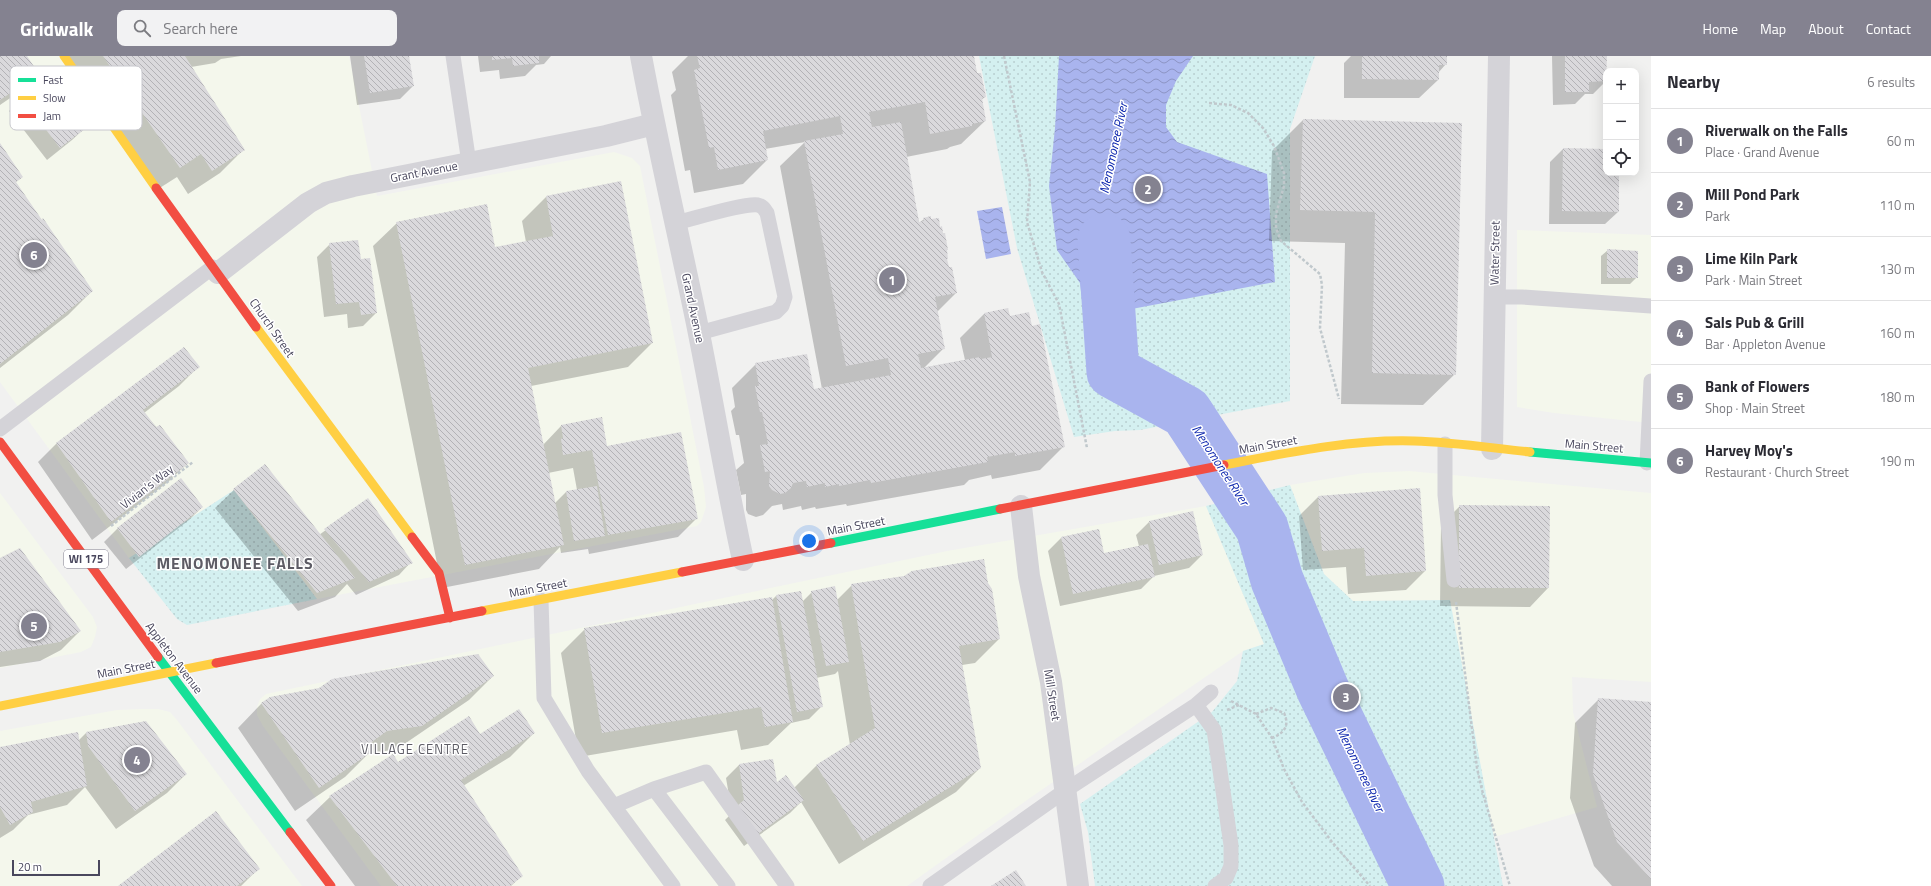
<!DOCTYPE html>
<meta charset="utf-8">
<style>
:root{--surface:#fff;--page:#f2f2f3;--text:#2b2b33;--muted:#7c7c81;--line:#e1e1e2;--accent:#848290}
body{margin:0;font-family:"Titillium Web",sans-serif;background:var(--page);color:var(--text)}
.controls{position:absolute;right:12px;top:12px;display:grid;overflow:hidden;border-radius:8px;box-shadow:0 4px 16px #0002}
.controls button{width:36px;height:36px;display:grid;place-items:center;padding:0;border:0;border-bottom:1px solid var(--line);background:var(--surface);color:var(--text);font:20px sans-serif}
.scale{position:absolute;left:12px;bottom:10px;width:88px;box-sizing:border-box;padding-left:4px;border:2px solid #49475d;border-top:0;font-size:11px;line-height:14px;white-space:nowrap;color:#49475d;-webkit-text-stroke:3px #fff;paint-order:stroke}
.you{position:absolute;left:809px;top:485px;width:14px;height:14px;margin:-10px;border:3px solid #fff;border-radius:50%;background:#1a73e8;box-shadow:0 0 0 6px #1a73e833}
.badge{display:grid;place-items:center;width:26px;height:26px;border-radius:50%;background:var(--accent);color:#fff;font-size:13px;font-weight:700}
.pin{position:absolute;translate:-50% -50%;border:2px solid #fff;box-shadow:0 1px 4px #0006}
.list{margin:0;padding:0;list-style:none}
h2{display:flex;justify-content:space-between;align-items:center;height:52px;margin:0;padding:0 16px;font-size:17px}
h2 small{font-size:13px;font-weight:400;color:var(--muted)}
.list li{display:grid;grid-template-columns:26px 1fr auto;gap:12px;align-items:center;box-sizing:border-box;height:64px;padding:0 16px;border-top:1px solid var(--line)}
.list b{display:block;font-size:15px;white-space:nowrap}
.list p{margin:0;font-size:13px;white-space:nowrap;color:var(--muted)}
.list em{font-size:13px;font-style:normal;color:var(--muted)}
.icon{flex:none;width:22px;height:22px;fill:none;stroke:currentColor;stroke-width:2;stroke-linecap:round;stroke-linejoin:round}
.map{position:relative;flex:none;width:1651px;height:830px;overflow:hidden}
header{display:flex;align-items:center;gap:24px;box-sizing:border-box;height:56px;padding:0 20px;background:var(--accent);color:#fff}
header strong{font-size:19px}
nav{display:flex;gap:22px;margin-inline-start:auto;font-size:14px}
.search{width:280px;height:36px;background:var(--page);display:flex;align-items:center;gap:10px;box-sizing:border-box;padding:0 14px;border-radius:8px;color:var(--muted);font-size:15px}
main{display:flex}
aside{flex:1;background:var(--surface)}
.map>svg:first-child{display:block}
</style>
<header>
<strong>Gridwalk</strong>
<div class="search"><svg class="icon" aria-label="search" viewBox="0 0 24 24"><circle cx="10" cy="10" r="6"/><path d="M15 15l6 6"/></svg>Search here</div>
<nav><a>Home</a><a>Map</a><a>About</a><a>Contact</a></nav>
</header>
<main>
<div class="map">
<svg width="1651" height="830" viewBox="0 0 1651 830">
<defs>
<pattern id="park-dots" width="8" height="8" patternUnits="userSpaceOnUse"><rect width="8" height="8" fill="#d4f0f0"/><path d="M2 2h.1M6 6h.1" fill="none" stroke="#b8cfd0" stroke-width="1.8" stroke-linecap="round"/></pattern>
<pattern id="water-waves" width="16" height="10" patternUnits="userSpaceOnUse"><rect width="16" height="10" fill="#a9b4ee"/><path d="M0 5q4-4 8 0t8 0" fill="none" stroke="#8c94c4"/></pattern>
<pattern id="building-back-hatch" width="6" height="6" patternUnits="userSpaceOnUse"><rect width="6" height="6" fill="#dad9dc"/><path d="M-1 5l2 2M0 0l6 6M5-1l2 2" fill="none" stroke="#b3b2b6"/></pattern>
</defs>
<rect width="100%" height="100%" fill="#f1f1f0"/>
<path fill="#f4f7ec" d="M0,0H349L377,140L614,96L632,102L640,110L704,431L706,451L701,466L697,470L317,543L234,434L129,502L0,326Z
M1517,174L1651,179V367L1554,357L1517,351Z
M1409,415L1651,437V626L1572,621L1573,656L1597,751L1494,781L1450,544L1353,545L1324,518L1290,429L1364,417Z
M0,437L93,561L97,571L95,581L91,591L81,596L0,612Z
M1206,450L1264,588L1243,595L1027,744L907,830H381L263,670L257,659V651L260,643L266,638L947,495Z
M141,653H158L170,656L177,664L302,830H0V675L117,654Z"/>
<path fill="url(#park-dots)" d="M979,0H1315L1290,73V345L1140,374L1115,375L1074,381L1017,192Z
M1290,429L1324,518L1353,545L1450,544L1503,830H1095L1088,776L1080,748L1212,656L1237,625L1243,595L1264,588L1206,450Z
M234,434L317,543L187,569L177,563L129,502Z"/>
<path fill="url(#water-waves)" d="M1059,0H1193L1176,25L1166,49V71L1177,86L1267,118L1275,226L1084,262L1080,227L1057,194L1049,130L1055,72Z
M1002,151L1011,198L986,203L977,155Z"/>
<path fill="#0003" fill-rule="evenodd" d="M0,0H26L38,18L19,36L0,49Z
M63,0H241L221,3L215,7L191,11L244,93L220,117L188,138L177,121L155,135Z
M350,0H408L413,30L400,43L357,49Z
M478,0H551L544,8L536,9L525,20L500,23L499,14L480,16Z
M688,0H973L977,18L985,41L981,44L985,65L961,88L950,91L947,93L906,101L919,167L924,163L946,195V204L956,237L937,256L944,292L924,312L965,304L960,282L984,258L1009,261L1032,271L1064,390L1040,414L992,423L991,419L969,424L964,429L847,450L846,448L816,453L815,451L802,454L801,450L783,454L782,448L772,450L763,459L756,461L748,458L746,454V438L741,439L736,414L744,407L739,379H736L731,355L735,351L732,332L756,308L813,334L822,333L780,110L805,86L765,93L767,104L743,128L694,137L690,114L685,115L671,39L676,34L672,16Z
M1351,0H1446V8L1438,17V24L1419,42H1344V7Z
M1552,0H1606V25L1593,38H1585L1575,48L1553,49Z
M22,42L85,72L72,84L47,104L9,55Z
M1303,64L1461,68L1455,318L1423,349L1341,348L1345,187L1269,185L1272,95Z
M0,89L22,121L15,127L92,235L68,259L0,312Z
M1563,93L1606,94V117H1618V156L1605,168H1549L1550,106Z
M620,126L652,287L628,311L531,330L543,389L561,370L697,462L678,481L589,498L588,493L561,497L560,491L539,513L442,532L373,190L397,167L495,192L526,186L522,165L546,141ZM573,412L577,434L566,436L554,448L548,417Z
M330,188L360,204L376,257L363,270L348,272L347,258L324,261L317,201Z
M1608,194L1637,221L1630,228H1601V200Z
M198,311L179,330L144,357L188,407L169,425L92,484L38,406L57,387Z
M181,424L202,451L189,464L126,513L104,486L117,473Z
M234,434L319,479L367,444L411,506L399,519L356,539L347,528L335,541L298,555L215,452Z
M1318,441L1425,515L1406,534L1348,538L1346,511L1303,514L1299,460Z
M1460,450L1548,532L1530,551L1440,550L1441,469Z
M1149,466L1202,499L1189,512L1154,520L1141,533L1060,550L1048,495L1061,482L1104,498L1139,490L1136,479Z
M0,503L80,575L61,594L40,605L0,611Z
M852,529L999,583L975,607L962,609L980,712L956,736L839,808L801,746L790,757L744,790L725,764L732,757L726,722L739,709L776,727L794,732L817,709L850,689L838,615L835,618L816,622L822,650L809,663L791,667L768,689L741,694L737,674L579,701L561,597L585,573L772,544L776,540L802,546L812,536L837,544Z
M493,620L469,644L397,693L368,698L345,721L295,755L238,672L261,648L270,642Z
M1599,643L1651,647V830H1612L1594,810L1570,742L1575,667Z
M86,677L186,718L167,737L116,773L85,731L67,749L28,759L13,774L0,782V692L78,685Z
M534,677L510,701L463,730L521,820L511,830H355L306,764L330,741L480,679Z
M258,813L241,830H119Z"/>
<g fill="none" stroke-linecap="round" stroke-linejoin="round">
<path stroke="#a9b4ee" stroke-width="53" d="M1104,184L1113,316L1186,356L1262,472L1277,524L1323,634L1418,830"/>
</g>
<path fill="url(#building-back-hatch)" d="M0,0H27L39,18L0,44Z
M103,0H185L245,94L212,115L201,98L180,112Z
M364,0H409L414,30L370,37Z
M492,0H539V7L513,10L512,2L492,4Z
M697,0H974L977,17H981L986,41L982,42L986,65L972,68V70L930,78L925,46L869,56L872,71L901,66L919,166L924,165L923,162L931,160V163L939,162L940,171L942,170L943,177H945L948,194H947L948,203H947L949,211H952L957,237L935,241L945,293L918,298L921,312L980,301L981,303L992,301L984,257L1008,252L1010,260L1029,256L1032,270L1040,268L1065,391L1015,400V396L987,401L988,406L871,427L870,424L839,430V428L825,431V427L807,431L806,425L793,427L791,432L785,437L780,438L772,434L769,430L770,415L765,416L760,389L768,388L762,356H760L755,330H759L755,307L807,298L814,333L891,319L888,302L846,310L804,85L843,78L840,60L763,75L768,104L718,114L714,91L709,92L694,14L700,12Z
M1362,0H1447V9H1439V24L1362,23Z
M1565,0H1607L1606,25L1589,26V36H1565Z
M47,21L86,72L60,92L21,41Z
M1303,63L1462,67L1456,319L1372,317L1375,156L1300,154Z
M0,87L23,121L16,126L42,164L43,162L93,235L0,308Z
M1563,92L1606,93V117H1619V156L1562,155Z
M621,125L653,287L528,312L564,489L465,509L396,166L487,148L495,191L553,180L546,140Z
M358,184L361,203L370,202L377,257L361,259L359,246L336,248L329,187Z
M1607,193L1638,195V222H1607Z
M184,291L200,311L143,354L156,371L160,369L189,407L111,466L56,387Z
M602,361L607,390L681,376L698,463L608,479L592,394L563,399L561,383L563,382L561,369Z
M265,408L355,522L317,537L233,433Z
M181,422L203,451L139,501L117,472Z
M597,430L605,480L574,485L566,435Z
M1420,432L1426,515L1366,520L1364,492L1322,495L1318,440Z
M368,442L413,507L369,526L324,473Z
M1459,449L1550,450L1549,532H1459Z
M1193,455L1203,499L1159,509L1149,465Z
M1099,473L1104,497L1148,488L1155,521L1073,538L1061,481Z
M20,492L81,575L60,586L0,596V502Z
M984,503L988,527L992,533L1000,583L959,590L981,712L863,785L816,709L875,672L851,528L904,520L912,515Z
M835,530L849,606L826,610L811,535Z
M801,535L823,651L797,656L776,539Z
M772,541L793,666L765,671L761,651L602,677L584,572Z
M478,598L494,620L422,670L387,675L369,688L370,697L319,732L261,647L270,641L319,632L332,623Z
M1598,642L1651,646V823L1617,786L1593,718Z
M519,653L535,677L461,724L523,820L510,830H397L329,740L393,698L398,706L469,660L480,678Z
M146,665L187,718L135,755L88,690L86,676Z
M78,676L87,730L31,746L33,756L10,769L0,751V691Z
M773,703L777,726L786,719L804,744L758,778L737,750L744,744L739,708Z
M216,755L260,813L237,830H118Z
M1016,814L1026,830H991Z"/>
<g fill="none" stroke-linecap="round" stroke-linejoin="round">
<path stroke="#c0c8cc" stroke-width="2.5" stroke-dasharray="3 2" stroke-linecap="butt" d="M1004,0L1030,126L1027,166L1042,216L1059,248L1087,392
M1209,47L1231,49L1248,57L1263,72L1274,90L1284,117V130L1276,158V172L1281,185L1320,218L1322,229L1320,272L1339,343
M111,470L193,406
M1456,546L1477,712L1482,734L1510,830
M1231,645L1256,658L1272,682L1284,713L1302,746L1332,786L1370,830
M1227,654L1239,649
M1256,658L1271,652L1284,657C1290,670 1284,677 1272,682"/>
<path stroke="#d4d3d8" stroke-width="15" d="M453,0L469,107
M675,167C693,163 743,147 758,149C763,150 765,154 767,157L785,241L782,250L776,256L699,277
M1494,241H1522L1651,250
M0,373L213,211
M1445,388V439L1454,524
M1647,407L1651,325
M541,544L544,642L588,715L673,830
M1196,649L1214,674L1231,789V810L1226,822L1215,830
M654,733L728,830
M614,750L654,733L706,716L787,830
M930,830L1066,734L1196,649L1211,636"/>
<path stroke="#d4d3d8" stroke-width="22" d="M641,0C657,86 677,172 695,258C712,340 725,422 743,504
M218,217L308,147L326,137L353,130L606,80L654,68
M1492,393L1499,0
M1021,450L1029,520L1051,626L1078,830"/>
<path stroke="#16e098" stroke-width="9" d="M1530,396L1651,407
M831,487L1000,453
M158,601L290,776"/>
<path stroke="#ffcf43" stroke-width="9" d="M64,0L156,132
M256,271L412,481
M1224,409C1286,397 1351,383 1414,385C1453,386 1491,392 1530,396
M482,555L682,516
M0,650L216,607"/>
<path stroke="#f24e42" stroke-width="9" d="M156,132L256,271
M0,386L158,601
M1000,453L1224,409
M412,481L439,517L450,562
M682,516L831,487
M216,607L482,555
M290,776L331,830"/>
</g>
<g text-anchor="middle" stroke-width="3" stroke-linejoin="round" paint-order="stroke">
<rect fill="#fff" stroke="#807e8e" stroke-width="1" x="64" y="494" width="44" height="18" rx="3"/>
<g font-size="11" font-weight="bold" fill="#49475d">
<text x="86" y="507">WI 175</text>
</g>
<g font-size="12" fill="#49475d" stroke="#fff">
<text transform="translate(424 116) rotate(-11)" y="4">Grant Avenue</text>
<text transform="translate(1495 197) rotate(-89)" y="4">Water Street</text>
<text transform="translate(693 252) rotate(78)" y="4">Grand Avenue</text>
<text transform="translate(272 272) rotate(55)" y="4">Church Street</text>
<text transform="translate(1268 389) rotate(-10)" y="4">Main Street</text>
<text transform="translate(1594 390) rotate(5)" y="4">Main Street</text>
<text transform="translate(147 431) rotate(-38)" y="4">Vivian’s Way</text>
<text transform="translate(856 470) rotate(-11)" y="4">Main Street</text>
<text transform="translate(538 532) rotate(-11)" y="4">Main Street</text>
<text transform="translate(174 602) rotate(53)" y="4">Appleton Avenue</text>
<text transform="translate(126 613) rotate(-11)" y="4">Main Street</text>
<text transform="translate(1052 639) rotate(81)" y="4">Mill Street</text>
</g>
<g font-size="13" font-style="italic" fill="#0a24ad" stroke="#fff">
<text transform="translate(1113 92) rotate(-78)" y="5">Menomonee River</text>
<text transform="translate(1221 409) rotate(57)" y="5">Menomonee River</text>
<text transform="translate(1361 713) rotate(64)" y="5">Menomonee River</text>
</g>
<g font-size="13" letter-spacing="1" fill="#5d5c65" stroke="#fff">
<text x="415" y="698">VILLAGE CENTRE</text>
</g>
<g font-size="16" font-weight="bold" letter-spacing="1" fill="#5d5c65" stroke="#fff">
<text x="235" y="513">MENOMONEE FALLS</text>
</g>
</g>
<rect x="10" y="10" width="132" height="64" rx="6" fill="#fff" stroke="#c8c8ce" stroke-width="1"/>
<rect x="18" y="22" width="18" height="4" fill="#16e098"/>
<rect x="18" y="40" width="18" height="4" fill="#ffcf43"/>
<rect x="18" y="58" width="18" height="4" fill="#f24e42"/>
<g font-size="11" fill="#49475d">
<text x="43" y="28">Fast</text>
<text x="43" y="46">Slow</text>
<text x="43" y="64">Jam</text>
</g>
</svg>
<div class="controls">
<button>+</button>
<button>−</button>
<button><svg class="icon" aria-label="locate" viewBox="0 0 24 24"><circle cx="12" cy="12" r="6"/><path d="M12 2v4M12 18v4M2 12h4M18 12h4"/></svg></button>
</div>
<div class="scale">20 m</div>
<div class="you"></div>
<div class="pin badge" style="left:892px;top:224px">1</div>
<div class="pin badge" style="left:1148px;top:133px">2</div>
<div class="pin badge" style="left:1346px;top:641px">3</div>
<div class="pin badge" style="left:137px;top:704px">4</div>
<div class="pin badge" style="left:34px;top:570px">5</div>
<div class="pin badge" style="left:34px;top:199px">6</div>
</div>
<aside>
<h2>Nearby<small>6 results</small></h2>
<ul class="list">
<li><span class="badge">1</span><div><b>Riverwalk on the Falls</b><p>Place · Grand Avenue</p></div><em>60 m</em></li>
<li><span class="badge">2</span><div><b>Mill Pond Park</b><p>Park</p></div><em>110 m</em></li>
<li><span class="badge">3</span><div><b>Lime Kiln Park</b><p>Park · Main Street</p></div><em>130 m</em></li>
<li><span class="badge">4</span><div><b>Sals Pub &amp; Grill</b><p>Bar · Appleton Avenue</p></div><em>160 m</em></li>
<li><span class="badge">5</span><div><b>Bank of Flowers</b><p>Shop · Main Street</p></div><em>180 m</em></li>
<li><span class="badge">6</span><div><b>Harvey Moy's</b><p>Restaurant · Church Street</p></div><em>190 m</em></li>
</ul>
</aside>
</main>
